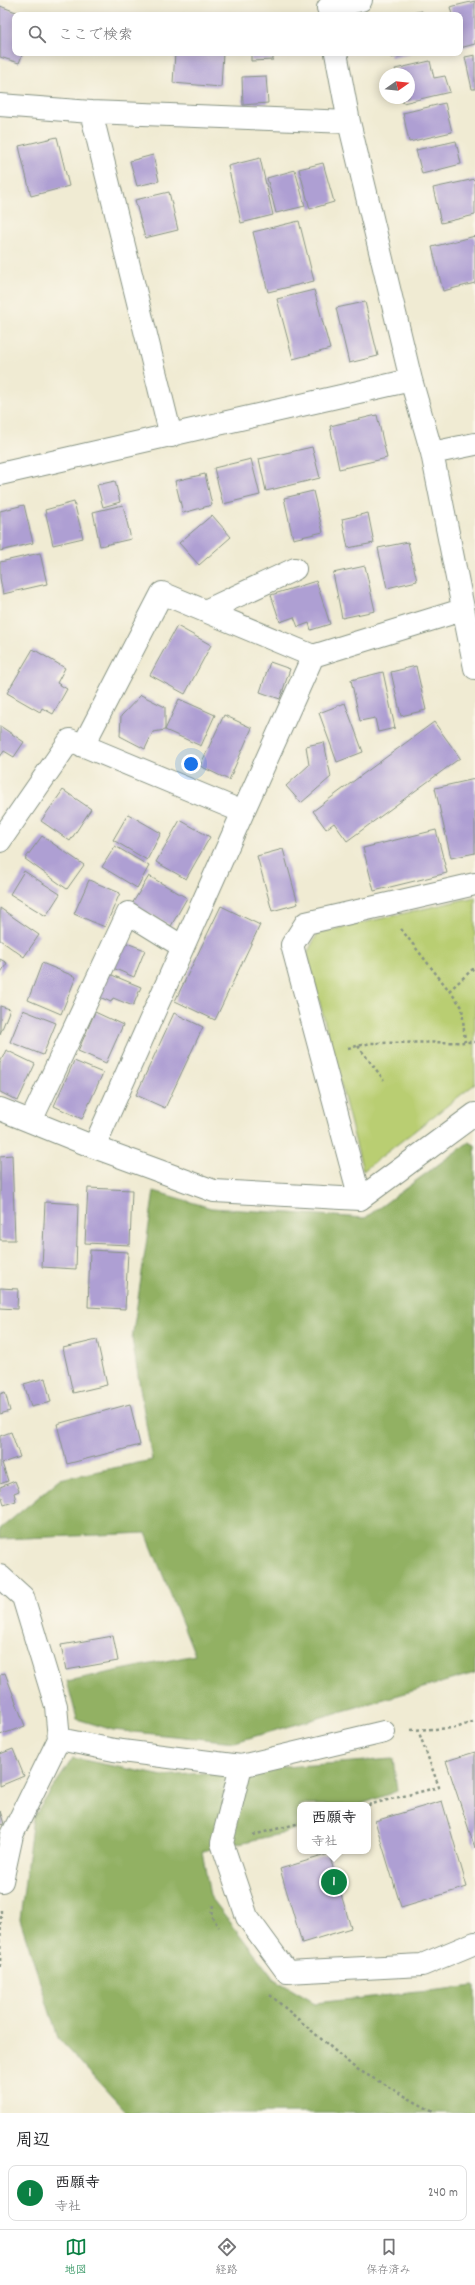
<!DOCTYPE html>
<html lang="ja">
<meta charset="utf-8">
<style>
:root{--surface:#fff;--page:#f2f2f2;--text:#202124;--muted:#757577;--line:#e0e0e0;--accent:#0b8043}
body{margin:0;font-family:Dekko,"Klee One",sans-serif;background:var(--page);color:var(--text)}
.compass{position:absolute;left:379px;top:68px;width:36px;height:36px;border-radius:50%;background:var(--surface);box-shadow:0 2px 10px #0003;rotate:76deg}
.you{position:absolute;left:191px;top:764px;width:14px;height:14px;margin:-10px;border:3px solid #fff;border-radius:50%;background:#1a73e8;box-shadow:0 0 0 6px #1a73e833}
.badge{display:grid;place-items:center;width:26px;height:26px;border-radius:50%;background:var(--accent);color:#fff;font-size:13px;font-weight:700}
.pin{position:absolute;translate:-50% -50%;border:2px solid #fff;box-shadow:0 1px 4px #0006}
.popup{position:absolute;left:297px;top:1802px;width:74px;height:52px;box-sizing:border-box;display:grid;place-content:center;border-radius:8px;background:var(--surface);filter:drop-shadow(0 1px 3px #0005);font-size:13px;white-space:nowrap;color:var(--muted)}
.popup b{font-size:15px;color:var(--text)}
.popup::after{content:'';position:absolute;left:50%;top:100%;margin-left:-8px;border:8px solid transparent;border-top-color:var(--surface)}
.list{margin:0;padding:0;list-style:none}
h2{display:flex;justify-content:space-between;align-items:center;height:52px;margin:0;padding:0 16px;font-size:17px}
h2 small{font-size:13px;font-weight:400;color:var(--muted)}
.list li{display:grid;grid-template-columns:26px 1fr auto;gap:12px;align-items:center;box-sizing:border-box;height:56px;margin:0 8px 8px;padding:0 8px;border:1px solid var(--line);border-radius:8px}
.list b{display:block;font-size:15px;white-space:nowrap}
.list p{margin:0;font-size:13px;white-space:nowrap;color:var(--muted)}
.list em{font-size:13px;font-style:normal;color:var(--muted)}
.icon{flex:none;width:22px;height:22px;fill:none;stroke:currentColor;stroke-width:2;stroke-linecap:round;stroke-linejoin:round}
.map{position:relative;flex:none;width:475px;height:2113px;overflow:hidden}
.search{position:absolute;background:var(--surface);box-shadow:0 2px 10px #0003;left:12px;right:12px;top:12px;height:44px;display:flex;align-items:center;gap:10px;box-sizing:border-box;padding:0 14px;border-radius:8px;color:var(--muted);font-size:15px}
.sheet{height:116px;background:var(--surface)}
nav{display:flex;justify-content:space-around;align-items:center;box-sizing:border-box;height:56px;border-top:1px solid var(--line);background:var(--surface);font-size:11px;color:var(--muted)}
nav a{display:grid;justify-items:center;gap:2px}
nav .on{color:var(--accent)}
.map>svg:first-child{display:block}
</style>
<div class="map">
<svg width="475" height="2113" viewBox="0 0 475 2113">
<rect width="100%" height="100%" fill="#fbf7ec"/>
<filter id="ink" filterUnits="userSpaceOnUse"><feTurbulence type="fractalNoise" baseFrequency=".025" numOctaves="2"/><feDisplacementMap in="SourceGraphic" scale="8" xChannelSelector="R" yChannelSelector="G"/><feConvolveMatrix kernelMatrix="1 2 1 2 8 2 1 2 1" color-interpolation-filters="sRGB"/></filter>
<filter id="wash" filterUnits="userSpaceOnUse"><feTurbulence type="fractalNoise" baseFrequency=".012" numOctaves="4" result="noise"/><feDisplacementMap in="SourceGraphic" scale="16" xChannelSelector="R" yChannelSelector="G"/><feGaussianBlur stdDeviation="0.9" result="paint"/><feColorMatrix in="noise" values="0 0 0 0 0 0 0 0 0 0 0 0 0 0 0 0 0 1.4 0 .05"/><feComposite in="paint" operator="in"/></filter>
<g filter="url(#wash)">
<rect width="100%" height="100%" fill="#f0ebd3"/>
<path fill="#b9ce72" stroke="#6c8653" d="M475,897V1084L363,1171L307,953L318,933Z"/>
<path fill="#92b164" stroke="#58774c" d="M469,1142L475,1145V1673L235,1742L113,1730L77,1719L67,1681L195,1655L146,1533L0,1539V1529L60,1479L152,1460L132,1339L154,1191L211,1208L365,1218Z
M73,1758L163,1776L393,1759L397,1791L359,1805H300V1827L281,1834L202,1851L210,1896L274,1979L315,2003L475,1986V2113H127L58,2038L20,1919L33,1818Z"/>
<g id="blocks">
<path fill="#ae9fd3" d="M475,1V44L460,48V15H452L450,7Z
M0,6L24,15H15V53H23L19,63L0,57Z
M422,11L423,15H406V14Z
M175,53H223L221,87L173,83Z
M251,53H273V60L251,61Z
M390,53H411V54L391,58Z
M475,55V89H472L465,57Z
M430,61L434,78L445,76L450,92L403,103L402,98H409V74H397L395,69Z
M266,76L268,103L243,105L242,77Z
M445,103L452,132L409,142L403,113Z
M57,137L69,186L31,196L19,146Z
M456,141L461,164L422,174L416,150Z
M153,155L159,181L137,186L130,161Z
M260,158L273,215L241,223L228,166Z
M323,163L334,202L310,209L299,169Z
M295,170L305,206L276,213L267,178Z
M475,179V215L441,223L433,188Z
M169,192L178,230L145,238L135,200Z
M299,221L314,281L268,292L253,232Z
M475,236V283L443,291L432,247Z
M314,290L330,349L293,359L277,299Z
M365,302L378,356L349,363L336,308Z
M377,415L387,458L339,469L330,426Z
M312,447L320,478L266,491L259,459Z
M251,459L260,495L223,504L214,468Z
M205,474L212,505L183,513L175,481Z
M115,481L120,502L103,507L97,485Z
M313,491L323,532L293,539L284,498Z
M74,502L83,538L53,545L45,510Z
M24,505L33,543L0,551V511Z
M123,505L131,539L100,546L93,512Z
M368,513L374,543L348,548L342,519Z
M212,515L231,537L199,565L179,543Z
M408,542L417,581L387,588L378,548Z
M40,553L47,584L3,594L0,578V562Z
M365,566L375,611L342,618L333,573Z
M316,581L330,624L311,630L309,623L298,627L294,617L280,622L271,595Z
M177,626L211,645L185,694L150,675Z
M33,649L65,668L57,683L67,689L53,714L42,708L40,712L7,693Z
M270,662L290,669L280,699L260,692Z
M416,666L426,710L401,716L391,672Z
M383,672L395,728L378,732L375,718L360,721L351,680Z
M141,695L165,707V730L153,732L145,749L120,736L121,716Z
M179,699L215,715L201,746L165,730Z
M345,703L363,752L337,762L319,713Z
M224,715L252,728L229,780L200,766Z
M434,722L460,758L347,841L334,823L326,829L313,811Z
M0,726L24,742L14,757L4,751L0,757Z
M324,742L331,777L301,803L286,786L309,765L306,746Z
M475,779V853L451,858L435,788Z
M63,790L91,809L70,841L41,821Z
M128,814L161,833L147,860L113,840Z
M180,820L210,837L186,879L156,862Z
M436,830L447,873L374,891L363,848Z
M42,836L84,865L67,889L25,859Z
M115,846L149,866L137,888L102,867Z
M283,849L298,904L272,911L257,856Z
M24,871L60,894L46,916L10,894Z
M149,876L187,898L171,926L132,904Z
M89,880L120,893L105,927L74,914Z
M221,906L260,925L215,1020L175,1001Z
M0,908L39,935L24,957L0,940Z
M124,942L145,950L134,977L113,968Z
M0,959L7,963L0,974Z
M42,963L76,977L61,1014L28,1000Z
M107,973L141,987L133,1006L113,998L111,1002L97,996Z
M0,1006L10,1009L0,1034Z
M23,1010L56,1023L43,1055L10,1042Z
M95,1012L123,1025L106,1063L78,1051Z
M174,1013L203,1027L165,1108L136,1095Z
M6,1050L35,1064L18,1101L0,1092V1063Z
M74,1061L103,1073L82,1119L54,1106Z
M12,1155L15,1240H0V1156Z
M88,1188L132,1190L130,1245L85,1243Z
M45,1202L78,1204L76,1269L42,1267Z
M90,1250L128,1252L125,1309L88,1307Z
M0,1288L18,1289L17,1309L0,1308Z
M97,1340L107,1385L73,1393L63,1348Z
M45,1378L51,1402L31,1407L24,1384Z
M5,1392L10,1411L0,1414V1394Z
M130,1404L140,1445L67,1464L57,1424Z
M11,1432L20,1457L2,1463L8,1481L0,1484V1436Z
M15,1481L19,1491L14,1493L16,1501L4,1505L2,1497L0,1498V1487Z
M113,1636L118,1661L66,1670L61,1645Z
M5,1673L25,1726L0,1735V1675Z
M13,1749L24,1776L0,1786V1754Z
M475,1752V1848L446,1761Z
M442,1801L467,1887L401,1907L375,1821Z
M0,1811L4,1824L0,1825Z
M329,1854L351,1928L302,1943L280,1869Z"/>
</g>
</g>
<g filter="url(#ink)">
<use href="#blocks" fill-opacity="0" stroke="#889484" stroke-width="1"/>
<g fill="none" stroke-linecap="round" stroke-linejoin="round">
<defs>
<path id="minor" d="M328,8L361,0
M336,53L349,122L411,380L432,453L475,668
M0,105L91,112L349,122
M91,112L171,436
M432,453L475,444
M0,474L411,380
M205,611L295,569
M83,746L162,593L313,656
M0,841L70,740L243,812L313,656L462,610
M0,1109L94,1147L214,1191L360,1199L475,1114
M31,1121L128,913L183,947
M94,1147L243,812
M360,1199L292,945L306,923L475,884
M0,1576L23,1597L56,1706L59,1739L12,1835L2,1881
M59,1739L114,1750L241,1766L384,1732
M241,1766L222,1843L247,1917L287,1972L422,1965L475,1943"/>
</defs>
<use href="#minor" stroke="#889484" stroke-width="24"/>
<path stroke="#889484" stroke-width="2.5" stroke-dasharray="3 3" stroke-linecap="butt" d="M401,929L462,1007L465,1042
M449,991L475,967
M358,1046L384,1080
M348,1048L371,1043L475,1042
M411,1730L456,1728L475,1721
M368,1805L439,1787L418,1730
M253,1835L300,1823
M213,1905L211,1916L219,1927
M0,1967L1,1907
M270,1995L355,2068L435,2113"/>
<use href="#minor" stroke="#fff" stroke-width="22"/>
</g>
</g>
</svg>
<svg class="compass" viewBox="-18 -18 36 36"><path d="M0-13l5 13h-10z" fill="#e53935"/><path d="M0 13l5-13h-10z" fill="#757577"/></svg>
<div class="you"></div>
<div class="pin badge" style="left:334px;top:1882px">1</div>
<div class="popup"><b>西願寺</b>寺社</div>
<div class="search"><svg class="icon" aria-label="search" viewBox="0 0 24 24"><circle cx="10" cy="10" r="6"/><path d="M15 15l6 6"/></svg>ここで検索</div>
</div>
<section class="sheet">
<h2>周辺<small></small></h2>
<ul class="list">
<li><span class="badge">1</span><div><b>西願寺</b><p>寺社</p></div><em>240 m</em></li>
</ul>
</section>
<nav>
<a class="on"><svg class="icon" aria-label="map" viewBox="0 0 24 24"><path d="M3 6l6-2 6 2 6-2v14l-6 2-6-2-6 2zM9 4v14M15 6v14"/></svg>地図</a>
<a><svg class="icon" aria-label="directions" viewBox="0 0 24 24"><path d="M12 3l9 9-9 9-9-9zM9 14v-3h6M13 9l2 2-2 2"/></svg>経路</a>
<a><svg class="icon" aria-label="saved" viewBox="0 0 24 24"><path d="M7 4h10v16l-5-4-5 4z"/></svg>保存済み</a>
</nav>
